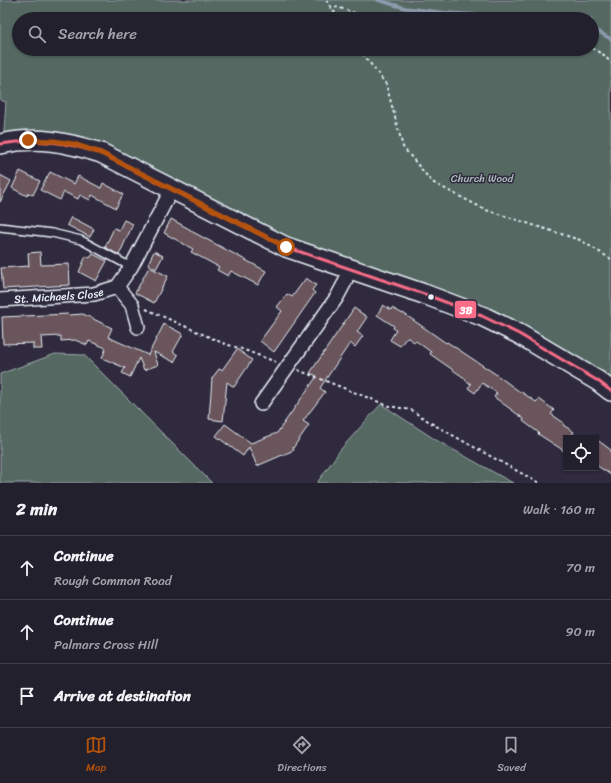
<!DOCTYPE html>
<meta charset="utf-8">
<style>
:root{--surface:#23202e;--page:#2b2836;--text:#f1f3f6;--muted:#a3a3aa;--line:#403e4a;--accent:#b45309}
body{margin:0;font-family:Sriracha,sans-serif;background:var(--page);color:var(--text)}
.controls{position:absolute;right:12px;bottom:12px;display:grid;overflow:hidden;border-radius:0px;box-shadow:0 1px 3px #0004}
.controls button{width:36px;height:36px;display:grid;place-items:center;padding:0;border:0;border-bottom:1px solid var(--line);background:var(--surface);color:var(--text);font:20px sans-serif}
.stop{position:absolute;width:12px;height:12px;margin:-9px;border:3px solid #b45309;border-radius:50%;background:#fff}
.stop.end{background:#b45309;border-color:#fff;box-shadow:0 1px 4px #0008}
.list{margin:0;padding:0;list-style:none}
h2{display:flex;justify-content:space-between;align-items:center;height:52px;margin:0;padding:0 16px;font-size:17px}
h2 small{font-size:13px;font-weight:400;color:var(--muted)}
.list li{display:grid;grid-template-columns:26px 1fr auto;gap:12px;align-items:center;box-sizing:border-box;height:64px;padding:0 16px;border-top:1px solid var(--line)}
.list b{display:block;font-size:15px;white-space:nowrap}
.list p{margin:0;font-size:13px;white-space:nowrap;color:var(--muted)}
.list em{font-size:13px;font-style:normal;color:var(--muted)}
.icon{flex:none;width:22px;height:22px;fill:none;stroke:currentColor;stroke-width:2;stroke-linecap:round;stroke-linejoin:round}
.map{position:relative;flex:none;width:611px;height:483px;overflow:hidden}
.search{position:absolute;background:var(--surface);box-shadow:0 1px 3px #0004;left:12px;right:12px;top:12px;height:44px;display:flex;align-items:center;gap:10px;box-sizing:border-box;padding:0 14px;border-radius:22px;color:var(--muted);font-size:15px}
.sheet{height:244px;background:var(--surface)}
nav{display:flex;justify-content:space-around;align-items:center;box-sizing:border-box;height:56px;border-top:1px solid var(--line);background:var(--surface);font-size:11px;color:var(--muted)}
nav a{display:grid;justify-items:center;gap:2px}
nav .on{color:var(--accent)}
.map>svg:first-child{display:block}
</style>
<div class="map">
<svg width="611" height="483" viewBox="0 0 611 483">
<rect width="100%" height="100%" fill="#2f2a3d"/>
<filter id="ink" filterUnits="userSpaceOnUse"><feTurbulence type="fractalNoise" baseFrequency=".025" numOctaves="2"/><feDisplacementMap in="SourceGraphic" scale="8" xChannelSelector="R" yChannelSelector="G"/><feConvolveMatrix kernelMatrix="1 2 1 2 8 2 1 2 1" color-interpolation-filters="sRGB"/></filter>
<g filter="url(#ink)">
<path fill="#546862" stroke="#9eacad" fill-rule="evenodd" d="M0,0H611V391L550,351L349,269L101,153L3,144L6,102L0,100ZM19,19H592V49H19Z
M55,354L84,355L212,483H0V374Z
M381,404L436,440L513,483H317L341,449Z"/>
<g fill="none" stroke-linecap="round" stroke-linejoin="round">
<path stroke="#8e9bae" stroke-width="3.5" d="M378,0L405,8L447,13L544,19
M592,28L611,39"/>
</g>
<path fill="#6b555b" stroke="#e8f1f8" d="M20,171L40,181L33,195L28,193L27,196L12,188Z
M50,172L74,184L78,176L101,188L103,183L123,194L116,208L92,195L90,200L80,195L78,199L64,192L60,200L40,190Z
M0,175L11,181L0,202Z
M71,217L94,229L90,237L67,225Z
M171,219L191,230V231L266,271L258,285L231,271L228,276L217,270L219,267L191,252L193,249L164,233Z
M124,220L133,224L119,255L105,247L114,228L119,230Z
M154,251L163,256L156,269L148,264Z
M40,252L41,265L69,264L70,285L3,289L1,268L29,266L28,253Z
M93,254L107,261L96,281L79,272L86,256L90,258Z
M149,267L168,276L154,303L135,293Z
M306,278L316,285L312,290L315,293L274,352L260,341L282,311L277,307L287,294L292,297Z
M383,305L391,310L392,308L403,314V313L446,343L447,342L494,373L520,392V391L536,402L539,399L554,410L551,414L564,423L563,425L574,432L570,438H566V452L538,434L539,433L523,421L524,419L494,397L497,393L482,383L475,393L468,388L471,384L465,380L466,379L430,354L431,352L416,341L414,342L407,337L400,346L390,340L396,330L393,328L394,326L377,315Z
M354,308L367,317L357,332L363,336L355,347L350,343L320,388L325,392L303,421L309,425L293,448L294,450L257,466L249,447L243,456L216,436L225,424L251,443L277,433L317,376L310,373Z
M68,314L69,315L83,314L112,328L108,337L148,355L164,324L183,334L173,352L178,355L174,362L154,352L158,365L144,370L139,358L130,377L122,373L125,368L102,358L106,348L89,341L87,345L75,340L61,341V336L41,337L42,349H33V343L3,344L2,317Z
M237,349L252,360L234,387L227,382L223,421L209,419L212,378L219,369L222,370Z
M596,439L611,450V475L596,465Z"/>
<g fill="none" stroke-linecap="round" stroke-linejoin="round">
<defs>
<path id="lane" d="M0,227L52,233L81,240L131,267"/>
<g id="street">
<path d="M117,287L132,305L138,327"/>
<path id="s1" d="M0,300L94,294L117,287L131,267L172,189"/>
<path d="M261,404L337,297L345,282L349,269"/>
</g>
<path id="secondary" d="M0,144C38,136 66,142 101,153L286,247L424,294L482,316L519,334L598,381L611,391"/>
</defs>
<use href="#lane" stroke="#e8f1f8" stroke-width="10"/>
<use href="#street" stroke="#e8f1f8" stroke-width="16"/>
<use href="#secondary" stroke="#e8f1f8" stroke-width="22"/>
<path stroke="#e8f1f8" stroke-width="2" stroke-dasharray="3 3" stroke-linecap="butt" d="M326,0L330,6L340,8L372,19
M330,6L339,19
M592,48L604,55L611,63
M359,49L386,84L403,147L432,182L486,210L580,240L611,259
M146,309L225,344L239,348L276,362
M298,370L389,406L411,410L436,426L539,483"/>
<use href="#lane" stroke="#2f2a3d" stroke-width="7"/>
<use href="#street" stroke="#2f2a3d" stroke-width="13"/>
<use href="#secondary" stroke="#2f2a3d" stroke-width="19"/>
<defs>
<path id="bus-1" d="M0,144C37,138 66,142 101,153L286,247L424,294L482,316L519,334L598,381L611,391"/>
</defs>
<use href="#bus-1" stroke="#2f2a3d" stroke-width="6"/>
<use href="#bus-1" stroke="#fb6d88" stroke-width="3"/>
</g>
</g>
<g fill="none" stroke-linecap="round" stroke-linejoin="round" filter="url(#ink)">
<path stroke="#b45309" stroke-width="5" d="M28,140L54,141L73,144L101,153L286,247"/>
</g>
<circle fill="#e8f1f8" stroke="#2f2a3d" stroke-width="1.5" cx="431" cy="297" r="3.5"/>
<g text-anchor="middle" stroke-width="3" stroke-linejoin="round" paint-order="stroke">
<g font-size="11" fill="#adbabc" stroke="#2f2a3d">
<text x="482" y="182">Church Wood</text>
</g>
<g font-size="11" fill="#e8f1f8" stroke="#2f2a3d">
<text dy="4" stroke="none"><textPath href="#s1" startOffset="59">St. Michaels Close</textPath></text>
</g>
</g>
<rect stroke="#2f2a3d" stroke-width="1.5" x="454" y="300" width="23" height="19" rx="4" fill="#fb6d88"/>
<g font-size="11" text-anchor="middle" font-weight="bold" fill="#fff">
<text x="466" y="314">3B</text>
</g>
</svg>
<div class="controls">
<button><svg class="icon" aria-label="locate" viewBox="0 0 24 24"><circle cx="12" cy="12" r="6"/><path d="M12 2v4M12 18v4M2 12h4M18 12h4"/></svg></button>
</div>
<div class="stop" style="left:286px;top:247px"></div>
<div class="stop end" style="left:28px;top:140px"></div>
<div class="search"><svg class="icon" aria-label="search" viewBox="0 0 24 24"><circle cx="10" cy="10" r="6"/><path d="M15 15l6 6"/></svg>Search here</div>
</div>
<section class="sheet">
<h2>2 min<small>Walk · 160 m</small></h2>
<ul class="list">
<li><svg class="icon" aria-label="ahead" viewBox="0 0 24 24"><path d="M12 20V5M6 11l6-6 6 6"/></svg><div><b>Continue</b><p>Rough Common Road</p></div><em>70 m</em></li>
<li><svg class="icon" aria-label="ahead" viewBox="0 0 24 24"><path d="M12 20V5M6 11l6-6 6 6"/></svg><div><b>Continue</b><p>Palmars Cross Hill</p></div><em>90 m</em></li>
<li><svg class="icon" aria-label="arrive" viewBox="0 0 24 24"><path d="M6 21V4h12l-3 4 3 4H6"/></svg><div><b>Arrive at destination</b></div></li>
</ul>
</section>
<nav>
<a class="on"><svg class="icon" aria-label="map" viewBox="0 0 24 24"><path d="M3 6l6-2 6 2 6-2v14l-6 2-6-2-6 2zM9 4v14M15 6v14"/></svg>Map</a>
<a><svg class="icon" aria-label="directions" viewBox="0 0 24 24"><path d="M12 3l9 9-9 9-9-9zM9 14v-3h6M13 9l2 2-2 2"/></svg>Directions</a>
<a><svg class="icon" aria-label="saved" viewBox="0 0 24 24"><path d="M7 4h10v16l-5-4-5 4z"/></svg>Saved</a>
</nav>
